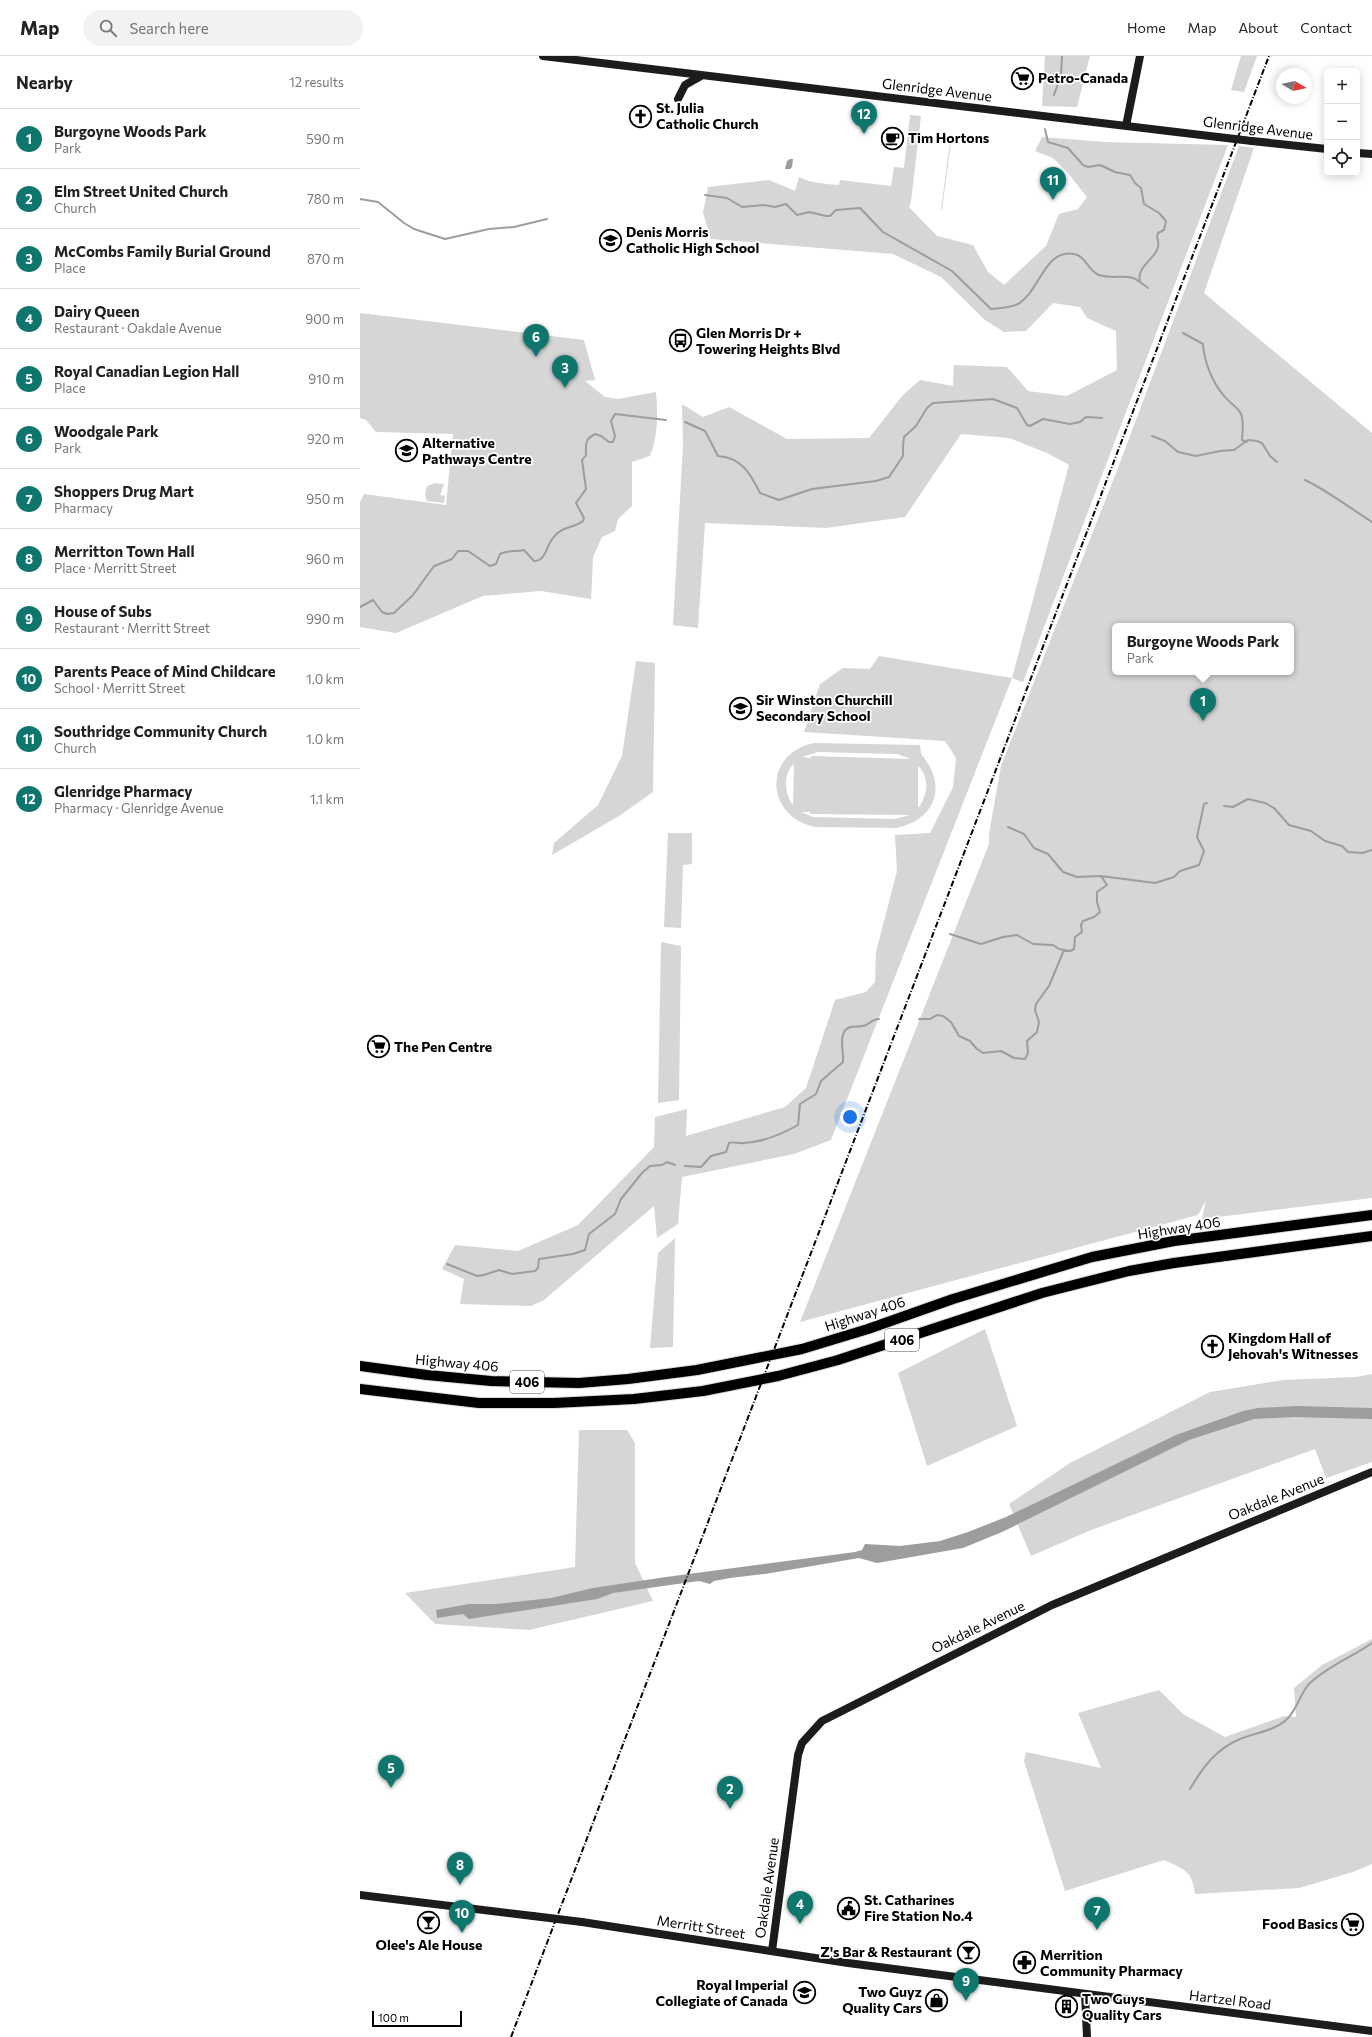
<!DOCTYPE html>
<meta charset="utf-8">
<style>
:root{--surface:#fff;--page:#f2f2f2;--text:#222;--muted:#767676;--line:#e0e0e0;--accent:#0f766e}
body{margin:0;font-family:Commissioner,sans-serif;background:var(--page);color:var(--text)}
.controls{position:absolute;right:12px;top:12px;display:grid;overflow:hidden;border-radius:6px;box-shadow:0 2px 10px #0003}
.controls button{width:36px;height:36px;display:grid;place-items:center;padding:0;border:0;border-bottom:1px solid var(--line);background:var(--surface);color:var(--text);font:20px sans-serif}
.compass{position:absolute;left:916px;top:12px;width:36px;height:36px;border-radius:50%;background:var(--surface);box-shadow:0 2px 10px #0003;rotate:99deg}
.scale{position:absolute;left:12px;bottom:10px;width:90px;box-sizing:border-box;padding-left:4px;border:2px solid #000;border-top:0;font-size:11px;line-height:14px;white-space:nowrap;color:#000;-webkit-text-stroke:3px #fff;paint-order:stroke}
.you{position:absolute;left:490px;top:1061px;width:14px;height:14px;margin:-10px;border:3px solid #fff;border-radius:50%;background:#1a73e8;box-shadow:0 0 0 6px #1a73e833}
.badge{display:grid;place-items:center;width:26px;height:26px;border-radius:50%;background:var(--accent);color:#fff;font-size:13px;font-weight:700}
.pin{position:absolute;translate:-50% -33px;filter:drop-shadow(0 1px 2px #0008)}
.pin::after{content:'';position:absolute;top:21px;width:14px;height:12px;background:inherit;clip-path:polygon(0 0,100% 0,50% 100%)}
.popup{position:absolute;left:752px;top:567px;width:182px;height:52px;box-sizing:border-box;display:grid;place-content:center;border-radius:6px;background:var(--surface);filter:drop-shadow(0 1px 3px #0005);font-size:13px;white-space:nowrap;color:var(--muted)}
.popup b{font-size:15px;color:var(--text)}
.popup::after{content:'';position:absolute;left:50%;top:100%;margin-left:-8px;border:8px solid transparent;border-top-color:var(--surface)}
.list{margin:0;padding:0;list-style:none}
h2{display:flex;justify-content:space-between;align-items:center;height:52px;margin:0;padding:0 16px;font-size:17px}
h2 small{font-size:13px;font-weight:400;color:var(--muted)}
.list li{display:grid;grid-template-columns:26px 1fr auto;gap:12px;align-items:center;box-sizing:border-box;height:60px;padding:0 16px;border-top:1px solid var(--line)}
.list b{display:block;font-size:15px;white-space:nowrap}
.list p{margin:0;font-size:13px;white-space:nowrap;color:var(--muted)}
.list em{font-size:13px;font-style:normal;color:var(--muted)}
.icon{flex:none;width:22px;height:22px;fill:none;stroke:currentColor;stroke-width:2;stroke-linecap:round;stroke-linejoin:round}
.map{position:relative;flex:none;width:1012px;height:1981px;overflow:hidden}
header{display:flex;align-items:center;gap:24px;box-sizing:border-box;height:56px;padding:0 20px;background:var(--surface);border-bottom:1px solid var(--line)}
header strong{font-size:19px}
nav{display:flex;gap:22px;margin-inline-start:auto;font-size:14px}
.search{width:280px;height:36px;background:var(--page);display:flex;align-items:center;gap:10px;box-sizing:border-box;padding:0 14px;border-radius:22px;color:var(--muted);font-size:15px}
main{display:flex}
aside{flex:1;background:var(--surface)}
.map>svg:first-child{display:block}
</style>
<header>
<strong>Map</strong>
<div class="search"><svg class="icon" aria-label="search" viewBox="0 0 24 24"><circle cx="10" cy="10" r="6"/><path d="M15 15l6 6"/></svg>Search here</div>
<nav><a>Home</a><a>Map</a><a>About</a><a>Contact</a></nav>
</header>
<main>
<aside>
<h2>Nearby<small>12 results</small></h2>
<ul class="list">
<li><span class="badge">1</span><div><b>Burgoyne Woods Park</b><p>Park</p></div><em>590 m</em></li>
<li><span class="badge">2</span><div><b>Elm Street United Church</b><p>Church</p></div><em>780 m</em></li>
<li><span class="badge">3</span><div><b>McCombs Family Burial Ground</b><p>Place</p></div><em>870 m</em></li>
<li><span class="badge">4</span><div><b>Dairy Queen</b><p>Restaurant · Oakdale Avenue</p></div><em>900 m</em></li>
<li><span class="badge">5</span><div><b>Royal Canadian Legion Hall</b><p>Place</p></div><em>910 m</em></li>
<li><span class="badge">6</span><div><b>Woodgale Park</b><p>Park</p></div><em>920 m</em></li>
<li><span class="badge">7</span><div><b>Shoppers Drug Mart</b><p>Pharmacy</p></div><em>950 m</em></li>
<li><span class="badge">8</span><div><b>Merritton Town Hall</b><p>Place · Merritt Street</p></div><em>960 m</em></li>
<li><span class="badge">9</span><div><b>House of Subs</b><p>Restaurant · Merritt Street</p></div><em>990 m</em></li>
<li><span class="badge">10</span><div><b>Parents Peace of Mind Childcare</b><p>School · Merritt Street</p></div><em>1.0 km</em></li>
<li><span class="badge">11</span><div><b>Southridge Community Church</b><p>Church</p></div><em>1.0 km</em></li>
<li><span class="badge">12</span><div><b>Glenridge Pharmacy</b><p>Pharmacy · Glenridge Avenue</p></div><em>1.1 km</em></li>
</ul>
</aside>
<div class="map">
<svg width="1012" height="1981" viewBox="0 0 1012 1981">
<rect width="100%" height="100%" fill="#fff"/>
<path fill="#d6d6d6" fill-rule="evenodd" d="M685,0H730L717,51L682,50Z
M881,0H897L884,36L871,34Z
M550,59L561,60L551,146L549,151L577,180L613,189L628,216L644,229L686,190L699,158L718,153L727,141L707,116L693,102L675,95L682,81L745,86L868,89L663,626L652,622L471,1084L434,1098L322,1121L318,1168L297,1182L294,1150L184,1244L171,1250L100,1248L104,1223L82,1213L95,1189L158,1195L218,1169L294,1091L295,1061L327,1053L326,1080L425,1051L446,1032L475,944L506,936L515,926L516,896L537,815L535,779L570,777L593,731L596,702L585,685L444,676L460,628L483,612L510,613L519,600L652,622L709,409L687,397L649,382L601,378L545,461L466,472L345,467L338,572L313,569L323,389L322,348L343,361L369,351L427,383L509,382L543,339L560,324L593,330L594,309L647,311L668,335L707,340L757,314L756,275L727,262L720,251L693,247L666,275L644,276L625,264L581,221L533,198L351,183L343,157L348,131L409,124L435,135L439,121C451,127 465,128 479,129L480,124L531,130L534,111L544,112Z
M591,78L592,79L582,154H581Z
M879,90L894,92L844,237L1012,377V1142L842,1163L846,1144L838,1159L440,1266L629,788V778L641,710L756,417ZM755,570H931V616H755Z
M0,257L224,284L235,324L225,325L245,341L258,343L296,336C298,358 298,380 290,400L272,406V450L258,463L255,475L242,481L233,501L231,543L181,535L123,540L36,577L0,571V446L4,438L86,449L93,378L16,376L6,364L0,362Z
M75,427L84,428L80,439L85,440L84,447L67,445L65,438L67,430Z
M276,605L295,607L293,736L259,760L192,799L194,787L238,749L262,700Z
M455,687L560,689L561,698C588,729 576,764 536,772L455,771C403,759 404,696 455,687ZM458,696L537,698L551,703L451,700V702L442,701ZM434,708L433,749C424,738 423,717 434,708ZM558,710C570,721 568,740 558,752ZM441,756H450V758L550,759L535,763L453,761Z
M308,777H332V808L323,809L321,872L304,871Z
M301,886L321,890L319,1044L298,1047Z
M315,1182L313,1291L290,1292L298,1197Z
M625,1273L657,1370L567,1410L538,1317Z
M1012,1318V1406L966,1422L955,1393L731,1474L671,1500L649,1448L710,1407L850,1336L923,1324L996,1321Z
M219,1374H267L275,1387V1507L293,1545L169,1574L75,1568L45,1537L215,1511Z
M1012,1583V1808L993,1816L939,1832L835,1838C832,1814 825,1814 804,1804L705,1835L664,1705L666,1696L741,1712L718,1657L799,1634L823,1658L865,1681L924,1660L936,1661L934,1632L962,1609Z"/>
<path fill="#9d9d9d" d="M430,103H433L432,111L430,113H425L427,105Z
M937,1350L1012,1352V1363L934,1361L894,1363L829,1384L642,1476L603,1492L517,1507L499,1502L405,1518L370,1522L354,1525L350,1528L339,1525L253,1537L237,1543L109,1563L103,1558L77,1562L76,1554L109,1548H137L191,1542L233,1532L306,1521L495,1496L502,1494L505,1488L540,1490L580,1485L608,1476L646,1461L816,1379L883,1355L898,1352Z"/>
<g fill="none" stroke-linecap="round" stroke-linejoin="round">
<path stroke="#9d9d9d" stroke-width="2" d="M694,39L701,19L702,0
M685,73L688,86L708,92L723,109L728,111L740,109L755,116L770,119L775,127L781,132L784,148L799,157L806,165L804,174L798,177L797,181C805,201 775,207 780,226
M345,139L367,142L382,151L404,149L415,151L426,148L437,159L449,156L466,160H470L476,154L500,152L523,176L592,215L631,253C641,252 650,252 658,248C680,235 685,192 714,198C726,200 728,215 739,219C750,223 762,219 773,222C778,224 784,229 788,232
M0,143L18,146L44,167L54,173L85,183L129,173L154,171L187,163
M823,277L843,288C844,306 853,328 865,341C869,346 877,351 880,356C885,364 882,376 882,384L887,386
M325,366L345,375L358,400C382,402 390,417 400,437L419,444L452,433L516,425L529,421L543,400V390L544,381L556,370L567,352L573,347L633,343L657,352L667,369L670,370L683,363L710,368L720,366L726,361L742,362
M792,380L805,385L818,396L836,400L860,395L874,394L888,384L897,385L902,387L910,400L917,406
M945,424C968,435 990,452 1012,466
M0,551L13,544L22,556L27,558L34,557L53,539L74,510L92,503L98,495H108L130,510L136,508L140,498C147,494 155,496 164,494L174,505C186,505 186,490 193,482C203,469 213,473 223,465L224,462L216,447L226,433L222,404L226,399C226,388 224,384 235,378L241,380L249,386H253L255,380L251,365L255,358L306,364
M864,750L873,751L888,743L905,747L914,752L929,769L951,775L965,785L982,790L988,796L1002,797L1012,794
M648,771L664,778L674,792L688,798L703,816L717,821L741,820L795,827L814,821L820,815L839,809L844,795L837,781L844,748L847,747
M590,878L621,888L643,881L657,879L673,888L693,889L699,893L710,895L714,893L715,881L722,876L721,869L723,865L734,861L740,856L737,846V836L747,829L741,820
M559,963H570L577,959L583,960L591,966L599,980L610,985L617,993L623,997L641,995L654,1002L665,1003L668,997L667,985L677,976L679,966L675,954L676,948L689,930L704,894
M325,1110L341,1111L351,1100L366,1096L369,1087C374,1085 379,1088 384,1087C403,1086 422,1078 438,1069L440,1048L456,1038L461,1025L483,1006C484,995 477,976 490,971C494,970 498,971 503,970C510,969 511,963 519,963
M87,1208L117,1220L124,1219L139,1214L152,1218L175,1215L178,1212L179,1203L213,1198L225,1194L229,1178L255,1158L261,1143L282,1117L290,1110L302,1109L307,1106L315,1109
M830,1733C843,1711 856,1693 880,1683C895,1677 913,1675 925,1665C938,1654 939,1638 950,1627C968,1610 992,1601 1012,1587"/>
<defs>
<path id="highway" d="M0,1310L67,1319L131,1325L219,1327L268,1323L337,1314L442,1293L508,1273L593,1243L732,1201L814,1185L1012,1159
M0,1333L119,1347H194L274,1343L343,1335L418,1320L478,1304L682,1237L769,1215L814,1207L1012,1180"/>
</defs>
<use href="#highway" stroke="#dbdbdb" stroke-width="12"/>
<path stroke="#1c1c1c" stroke-width="8" d="M183,0L858,81
M318,43L325,29L341,20
M766,70L780,0
M892,85L967,93
M997,97L1012,98
M0,1839L173,1860
M222,1866L488,1907L1012,1975
M412,1895L438,1699L442,1687L462,1665L692,1549L1012,1416
M725,1938L727,1981"/>
<use href="#highway" stroke="#000" stroke-width="10"/>
<path stroke="#000" stroke-width="2" stroke-dasharray="6 2 1 2" stroke-linecap="butt" d="M151,1981L909,0"/>
<path stroke="#1c1c1c" stroke-width="8" d="M858,81L892,85
M173,1860L222,1866"/>
</g>
<defs>
<symbol id="supermarket-ring" viewBox="-11 -11 22 22"><circle r="9.5" fill="#fff" stroke="#000" stroke-width="1.5"/><path d="M-6-5.5h2.5l.6 2H6L4.5 2H-2.5L-4.4-4H-6ZM-1.5 3.2a1.3 1.3 0 1 0 .1 0ZM3 3.2a1.3 1.3 0 1 0 .1 0Z" fill="#000"/></symbol>
<symbol id="church-ring" viewBox="-11 -11 22 22"><circle r="9.5" fill="#fff" stroke="#000" stroke-width="1.5"/><path d="M-1.2-6h2.4v3.5h3.3v2.4h-3.3V6h-2.4V-.1h-3.3v-2.4h3.3Z" fill="#000"/></symbol>
<symbol id="cafe-ring" viewBox="-11 -11 22 22"><circle r="9.5" fill="#fff" stroke="#000" stroke-width="1.5"/><path d="M-5.5-4.5H6V0H3Q3 3.5 0 3.5H-2.5Q-5.5 3.5-5.5 0ZM3-3.2v2h1.7v-2ZM-6 4.5H4V6H-6Z" fill="#000"/></symbol>
<symbol id="school-ring" viewBox="-11 -11 22 22"><circle r="9.5" fill="#fff" stroke="#000" stroke-width="1.5"/><path d="M0-5L7-2L0 1L-7-2ZM-4 1L0 2.5L4 1V4Q0 6-4 4Z" fill="#000"/></symbol>
<symbol id="bus-ring" viewBox="-11 -11 22 22"><circle r="9.5" fill="#fff" stroke="#000" stroke-width="1.5"/><path d="M-5-6H5V4H4V6H2V4H-2V6H-4V4H-5ZM-3.5-4V0h7V-4ZM-3.5 1.2v1.5H-2V1.2ZM2 1.2v1.5H3.5V1.2Z" fill="#000"/></symbol>
<symbol id="civic-ring" viewBox="-11 -11 22 22"><circle r="9.5" fill="#fff" stroke="#000" stroke-width="1.5"/><path d="M-.6-6.5H3V-4.5H.6V-3L4-1V1h2V6H-6V1h2V-1L-.6-3ZM-1.2 2.5V6h2.4V2.5Z" fill="#000"/></symbol>
<symbol id="bar-ring" viewBox="-11 -11 22 22"><circle r="9.5" fill="#fff" stroke="#000" stroke-width="1.5"/><path d="M-6-5H6L.8 .8V4.5H3.5V6h-7V4.5H-.8V.8Z" fill="#000"/></symbol>
<symbol id="pharmacy-ring" viewBox="-11 -11 22 22"><circle r="9.5" fill="#fff" stroke="#000" stroke-width="1.5"/><path d="M-2-6h4v4h4v4h-4v4h-4v-4h-4v-4h4Z" fill="#000"/></symbol>
<symbol id="shop-ring" viewBox="-11 -11 22 22"><circle r="9.5" fill="#fff" stroke="#000" stroke-width="1.5"/><path d="M-5-2.5h2.3a2.7 3.5 0 0 1 5.4 0H5L5.5 6h-11ZM-1.5-2.5h3a1.5 2.3 0 0 0-3 0Z" fill="#000"/></symbol>
<symbol id="building-ring" viewBox="-11 -11 22 22"><circle r="9.5" fill="#fff" stroke="#000" stroke-width="1.5"/><path d="M-4-6H4V6H1V3H-1V6H-4ZM-2.5-4.3h1.7v1.8h-1.7ZM.8-4.3h1.7v1.8H.8ZM-2.5-1h1.7V.8h-1.7ZM.8-1h1.7V.8H.8Z" fill="#000"/></symbol>
</defs>
<g fill-rule="evenodd">
<use href="#supermarket-ring" x="650" y="10" width="25" height="25"/>
<use href="#church-ring" x="268" y="48" width="25" height="25"/>
<use href="#cafe-ring" x="520" y="70" width="25" height="25"/>
<use href="#school-ring" x="238" y="172" width="25" height="25"/>
<use href="#bus-ring" x="308" y="272" width="25" height="25"/>
<use href="#school-ring" x="34" y="382" width="25" height="25"/>
<use href="#school-ring" x="368" y="640" width="25" height="25"/>
<use href="#supermarket-ring" x="6" y="978" width="25" height="25"/>
<use href="#church-ring" x="840" y="1278" width="25" height="25"/>
<use href="#civic-ring" x="476" y="1840" width="25" height="25"/>
<use href="#bar-ring" x="56" y="1854" width="25" height="25"/>
<use href="#supermarket-ring" x="980" y="1856" width="25" height="25"/>
<use href="#bar-ring" x="596" y="1884" width="25" height="25"/>
<use href="#pharmacy-ring" x="652" y="1894" width="25" height="25"/>
<use href="#school-ring" x="432" y="1924" width="25" height="25"/>
<use href="#shop-ring" x="564" y="1932" width="25" height="25"/>
<use href="#building-ring" x="694" y="1938" width="25" height="25"/>
</g>
<g text-anchor="middle" stroke-width="3.5" stroke-linejoin="round" paint-order="stroke">
<g fill="#fff" stroke="#4c4c4c" stroke-width="1">
<rect x="525" y="1273" width="34" height="22" rx="3"/>
<rect x="150" y="1315" width="34" height="22" rx="3"/>
</g>
<g font-size="13" font-weight="bold" fill="#000">
<text x="542" y="1289">406</text>
<text x="167" y="1331">406</text>
</g>
<g font-size="14" font-weight="bold" fill="#000" stroke="#fff" text-anchor="start">
<text x="678" y="27">Petro-Canada</text>
<text x="296" y="57">St. Julia<tspan x="296" dy="16">Catholic Church</tspan></text>
<text x="548" y="87">Tim Hortons</text>
<text x="266" y="181">Denis Morris<tspan x="266" dy="16">Catholic High School</tspan></text>
<text x="336" y="282">Glen Morris Dr +<tspan x="336" dy="16">Towering Heights Blvd</tspan></text>
<text x="62" y="392">Alternative<tspan x="62" dy="16">Pathways Centre</tspan></text>
<text x="396" y="649">Sir Winston Churchill<tspan x="396" dy="16">Secondary School</tspan></text>
<text x="34" y="996">The Pen Centre</text>
<text x="868" y="1287">Kingdom Hall of<tspan x="868" dy="16">Jehovah's Witnesses</tspan></text>
<text x="504" y="1849">St. Catharines<tspan x="504" dy="16">Fire Station No.4</tspan></text>
<text x="978" y="1873" text-anchor="end">Food Basics</text>
<text x="69" y="1894" text-anchor="middle">Olee's Ale House</text>
<text x="592" y="1901" text-anchor="end">Z's Bar &amp; Restaurant</text>
<text x="680" y="1904">Merrition<tspan x="680" dy="16">Community Pharmacy</tspan></text>
<text x="428" y="1934" text-anchor="end">Royal Imperial<tspan x="428" dy="16">Collegiate of Canada</tspan></text>
<text x="562" y="1941" text-anchor="end">Two Guyz<tspan x="562" dy="16">Quality Cars</tspan></text>
<text x="722" y="1948">Two Guys<tspan x="722" dy="16">Quality Cars</tspan></text>
</g>
<g font-size="14" fill="#000" stroke="#fff">
<text transform="translate(577 34) rotate(7)" y="5">Glenridge Avenue</text>
<text transform="translate(898 72) rotate(7)" y="5">Glenridge Avenue</text>
<text transform="translate(819 1172) rotate(-9)" y="5">Highway 406</text>
<text transform="translate(505 1258) rotate(-18)" y="5">Highway 406</text>
<text transform="translate(97 1307) rotate(5)" y="5">Highway 406</text>
<text transform="translate(916 1441) rotate(-22)" y="5">Oakdale Avenue</text>
<text transform="translate(618 1571) rotate(-26)" y="5">Oakdale Avenue</text>
<text transform="translate(407 1832) rotate(-82)" y="5">Oakdale Avenue</text>
<text transform="translate(341 1871) rotate(9)" y="5">Merritt Street</text>
<text transform="translate(870 1944) rotate(7)" y="5">Hartzel Road</text>
</g>
</g>
</svg>
<div class="controls">
<button>+</button>
<button>−</button>
<button><svg class="icon" aria-label="locate" viewBox="0 0 24 24"><circle cx="12" cy="12" r="6"/><path d="M12 2v4M12 18v4M2 12h4M18 12h4"/></svg></button>
</div>
<svg class="compass" viewBox="-18 -18 36 36"><path d="M0-13l5 13h-10z" fill="#e53935"/><path d="M0 13l5-13h-10z" fill="#767676"/></svg>
<div class="scale">100 m</div>
<div class="you"></div>
<div class="pin badge" style="left:843px;top:665px">1</div>
<div class="popup"><b>Burgoyne Woods Park</b>Park</div>
<div class="pin badge" style="left:370px;top:1753px">2</div>
<div class="pin badge" style="left:205px;top:332px">3</div>
<div class="pin badge" style="left:440px;top:1868px">4</div>
<div class="pin badge" style="left:31px;top:1732px">5</div>
<div class="pin badge" style="left:176px;top:301px">6</div>
<div class="pin badge" style="left:737px;top:1874px">7</div>
<div class="pin badge" style="left:100px;top:1829px">8</div>
<div class="pin badge" style="left:606px;top:1945px">9</div>
<div class="pin badge" style="left:102px;top:1877px">10</div>
<div class="pin badge" style="left:693px;top:144px">11</div>
<div class="pin badge" style="left:504px;top:78px">12</div>
</div>
</main>
